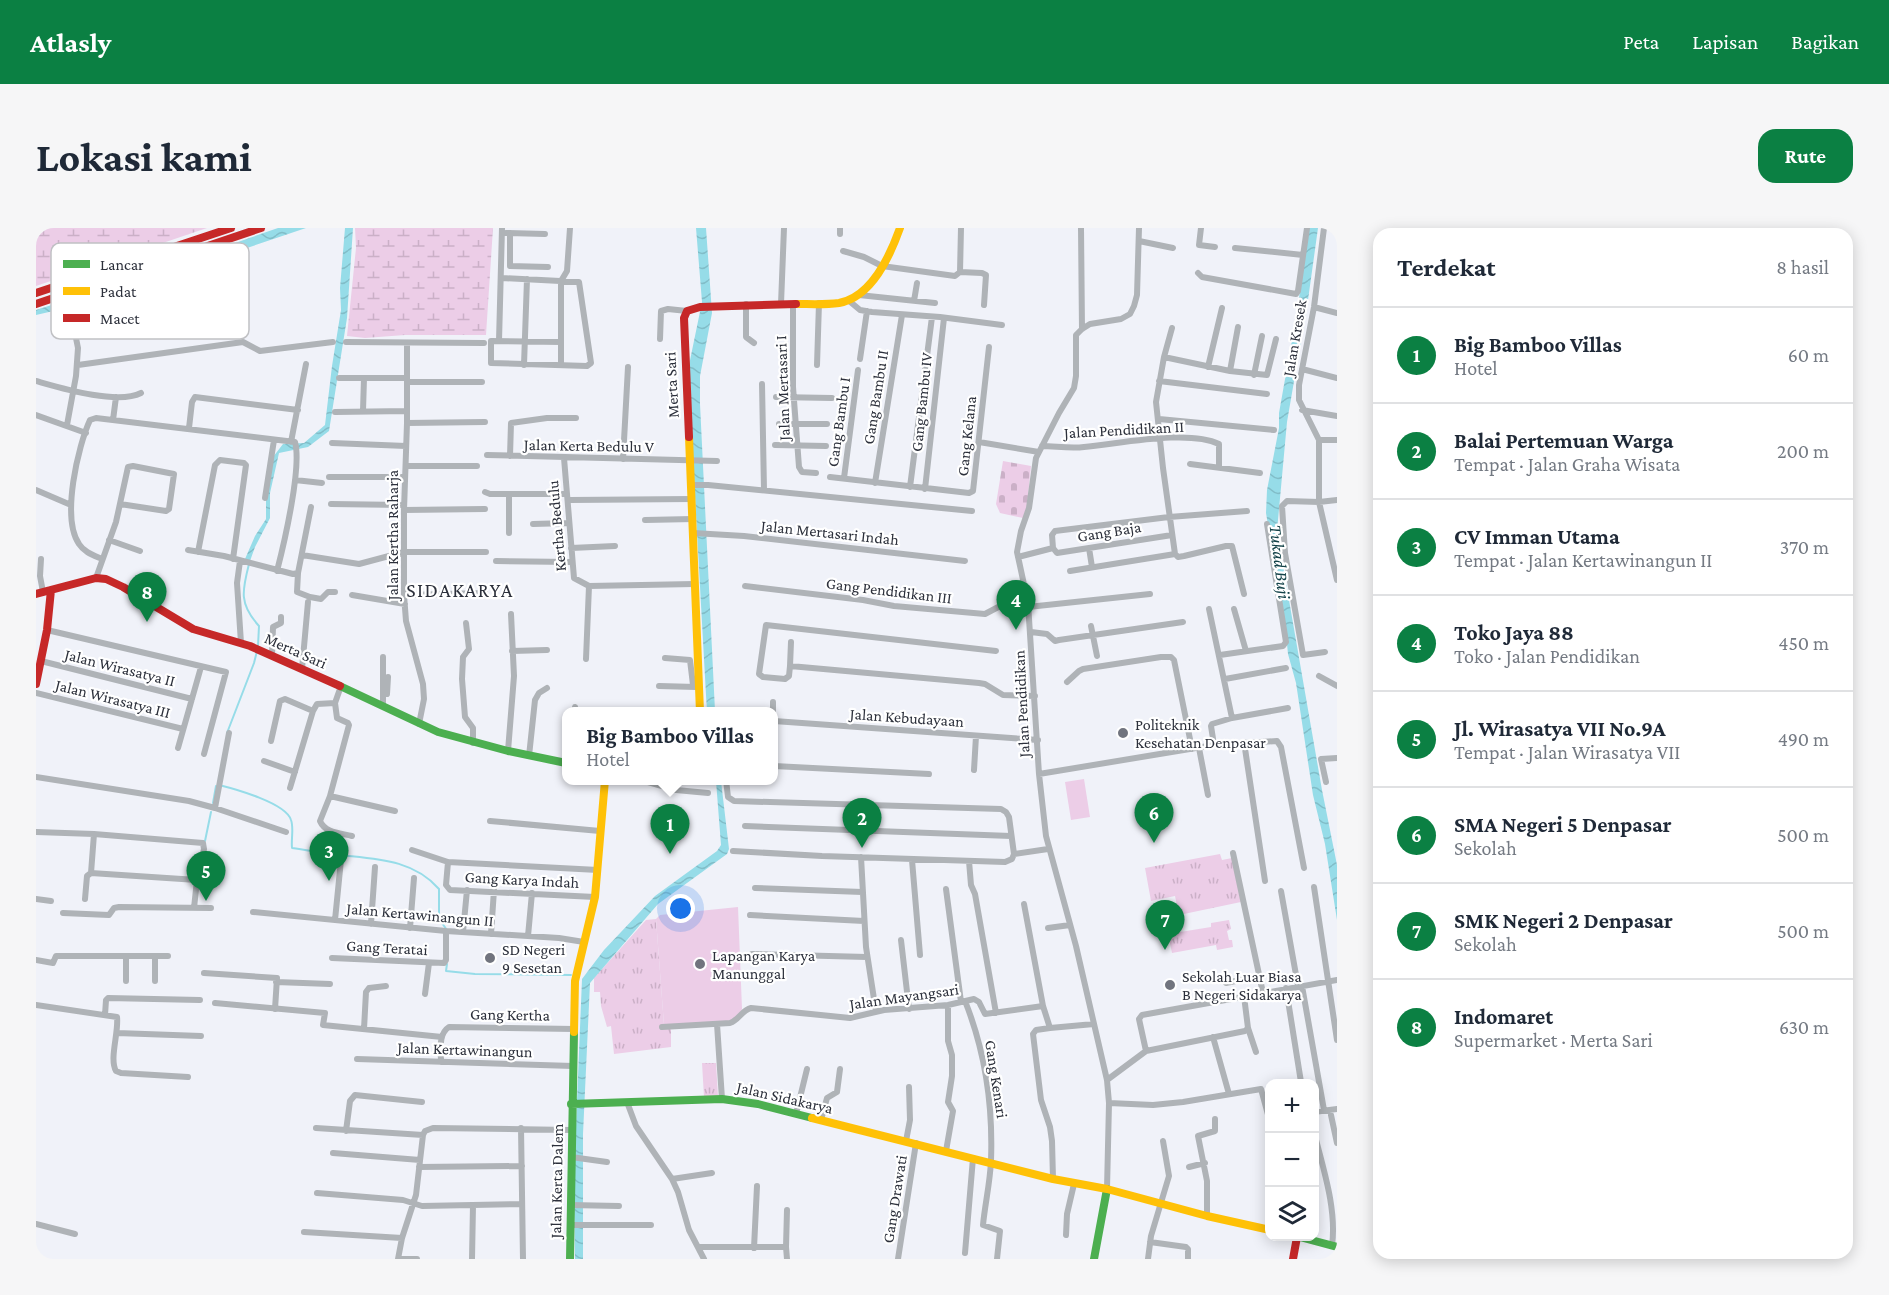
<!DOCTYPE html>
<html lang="id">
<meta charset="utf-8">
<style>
:root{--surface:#fff;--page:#f6f6f7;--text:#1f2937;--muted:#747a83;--line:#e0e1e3;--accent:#0b8043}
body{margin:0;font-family:"Crimson Pro",serif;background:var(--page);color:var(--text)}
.controls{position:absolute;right:18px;bottom:18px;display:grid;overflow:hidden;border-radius:12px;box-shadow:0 3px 15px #0003}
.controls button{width:54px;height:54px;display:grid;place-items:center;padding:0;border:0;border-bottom:2px solid var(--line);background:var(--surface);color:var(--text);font:30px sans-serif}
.you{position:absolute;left:645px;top:681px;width:21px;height:21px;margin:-15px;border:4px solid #fff;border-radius:50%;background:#1a73e8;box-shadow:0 0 0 9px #1a73e833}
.badge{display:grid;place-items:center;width:39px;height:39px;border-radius:50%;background:var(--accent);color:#fff;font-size:20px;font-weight:700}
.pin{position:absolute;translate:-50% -50px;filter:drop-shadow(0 2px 3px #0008)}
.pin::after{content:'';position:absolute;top:32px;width:21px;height:18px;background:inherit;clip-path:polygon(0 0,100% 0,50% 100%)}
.popup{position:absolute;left:526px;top:479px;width:216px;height:78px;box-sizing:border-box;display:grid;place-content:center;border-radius:12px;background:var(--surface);filter:drop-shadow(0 2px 4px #0005);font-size:20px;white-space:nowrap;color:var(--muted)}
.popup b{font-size:22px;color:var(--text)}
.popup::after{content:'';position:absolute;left:50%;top:100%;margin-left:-12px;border:12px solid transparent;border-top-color:var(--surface)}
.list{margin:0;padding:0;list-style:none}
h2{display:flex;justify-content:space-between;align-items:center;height:78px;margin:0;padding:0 24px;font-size:26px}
h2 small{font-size:20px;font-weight:400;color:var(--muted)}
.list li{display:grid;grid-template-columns:39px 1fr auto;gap:18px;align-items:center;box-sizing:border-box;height:96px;padding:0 24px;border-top:2px solid var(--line)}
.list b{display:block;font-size:22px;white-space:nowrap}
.list p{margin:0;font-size:20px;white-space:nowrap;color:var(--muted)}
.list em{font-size:20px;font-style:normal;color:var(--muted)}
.icon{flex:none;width:33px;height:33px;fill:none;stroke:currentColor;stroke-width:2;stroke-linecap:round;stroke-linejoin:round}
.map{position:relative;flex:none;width:1301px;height:1031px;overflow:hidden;border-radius:18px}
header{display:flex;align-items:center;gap:36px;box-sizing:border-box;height:84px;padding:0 30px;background:var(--accent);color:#fff}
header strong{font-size:28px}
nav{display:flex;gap:33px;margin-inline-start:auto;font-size:21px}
.intro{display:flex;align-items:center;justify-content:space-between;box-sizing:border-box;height:144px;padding:0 36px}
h1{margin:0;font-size:42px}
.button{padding:15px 27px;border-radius:18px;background:var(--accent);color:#fff;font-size:21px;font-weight:700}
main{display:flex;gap:36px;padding:0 36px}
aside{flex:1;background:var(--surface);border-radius:18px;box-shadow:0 3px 15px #0003}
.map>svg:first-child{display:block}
</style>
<header>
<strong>Atlasly</strong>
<nav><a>Peta</a><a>Lapisan</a><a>Bagikan</a></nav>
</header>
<div class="intro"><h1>Lokasi kami</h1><a class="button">Rute</a></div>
<main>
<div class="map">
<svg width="1301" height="1031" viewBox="0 0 1301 1031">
<defs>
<pattern id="grass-tufts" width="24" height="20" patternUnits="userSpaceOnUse" patternTransform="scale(1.5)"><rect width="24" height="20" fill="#eccde7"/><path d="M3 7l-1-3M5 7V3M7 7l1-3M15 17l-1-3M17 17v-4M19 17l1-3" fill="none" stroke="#cbb0c7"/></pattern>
<pattern id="wetland-marsh" width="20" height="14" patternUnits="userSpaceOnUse" patternTransform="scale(1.5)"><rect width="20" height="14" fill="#eccde7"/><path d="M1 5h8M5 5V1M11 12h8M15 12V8" fill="none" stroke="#cbb0c7"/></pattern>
<pattern id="cemetery-stones" width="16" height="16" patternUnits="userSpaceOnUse" patternTransform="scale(1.5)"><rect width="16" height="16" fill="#eccde7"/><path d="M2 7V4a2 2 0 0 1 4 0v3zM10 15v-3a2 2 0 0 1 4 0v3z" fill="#cbb0c7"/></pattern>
<pattern id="water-waves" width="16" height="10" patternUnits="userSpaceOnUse" patternTransform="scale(1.5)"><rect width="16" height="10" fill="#96dce8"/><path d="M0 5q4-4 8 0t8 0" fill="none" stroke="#81bdc8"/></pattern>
</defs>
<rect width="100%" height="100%" fill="#f0f2f9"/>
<path fill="url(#grass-tufts)" d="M1184,626L1186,632L1196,630L1205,674L1143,687L1139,668L1115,673L1109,640Z
M620,691L628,797H635V819L578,826L575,798L571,799L565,778L564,764H558V750L610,692Z
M1193,692L1195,701L1191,703L1193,712H1196L1197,719L1181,722L1180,717L1136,725L1132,706L1175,699V695Z
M666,835H680L682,868L668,869Z"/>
<path fill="url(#wetland-marsh)" d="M0,0H171L0,58Z
M319,0H457L450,107H369L329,110L311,108L320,20Z"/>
<path fill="url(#cemetery-stones)" d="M967,233L995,238L991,278L987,290L964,285L960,276Z"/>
<path fill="#eccde7" d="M1048,551L1054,589L1035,592L1029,554Z
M702,679L706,781L703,787L694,794L628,797L620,691L624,687Z"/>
<path fill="url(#water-waves)" d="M242,0H270L39,78L0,87V82L84,55Z
M309,0H317L311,90L293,203L272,219L243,225L234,265V290L219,319L214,333L209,331L219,308L230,291V267L237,229L247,216L268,215L289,197L296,138L305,82L304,60Z
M660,0H670L676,85L664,148V176L679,483H671L670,467L652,142L666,74Z
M1272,0H1282L1272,72L1251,194L1241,303L1286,562L1301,637V692L1289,616L1277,567L1260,455L1252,426L1250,406L1230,285L1231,262L1243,200V185L1262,78Z
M680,553H685L693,621L691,626L622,676L554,755L547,906V1031H539L538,946L546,751L568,722L619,668L681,623L685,617Z"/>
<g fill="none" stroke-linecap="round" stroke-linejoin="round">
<path stroke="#96dce8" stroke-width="2" d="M213,336C206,363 203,376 223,398L222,418
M191,505L218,435L221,423
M183,557C199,561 250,575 255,592C258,600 255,611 256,620C271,622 287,625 303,627C339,631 377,631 403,661V691L411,702
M177,575L180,558
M167,613H169L175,584
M411,736L410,743L439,746L535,747"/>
<path stroke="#afb3b7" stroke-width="6" d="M1045,0L1046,101
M1165,0L1163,17L1179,19
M1288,0L1278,79L1263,157V172L1283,212V274L1301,352
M470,5L509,6
M474,5V38L512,39
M804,6V0
M1103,13L1137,20
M1199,20L1267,27
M807,23L828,29L846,38L919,48L924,44L925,0
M924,44L946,45L950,47L948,77
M1162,45L1166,49L1260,66L1262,63L1271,0
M466,50L543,54L555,135L551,138L455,135V113L525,114
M31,66L42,120L40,148L31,197
M823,67L899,75
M812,72L824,82L836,84L904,89L966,97
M878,73L881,55
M710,76V109L718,115
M745,76L748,0
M757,76V159L763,239L766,244L780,245
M1278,79L1301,85
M1136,100L1128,129L1120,174L1127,240L1139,326
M624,111L625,83L632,81L651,83
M463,113L466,0
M310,114L448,115
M371,115V195L368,282V367L370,393L387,456L388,471L383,496
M1128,129L1194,143L1231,147L1240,111
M824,131L831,83
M42,137L207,114L224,123L297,114
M488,137L491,51
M525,137V53L531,43L534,0
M781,137L783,75
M1172,139L1186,80
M1266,141L1301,150
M1194,143L1202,99
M1218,147L1226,108
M303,150H371
M0,153C25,160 81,177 105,165
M1123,153L1231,166
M371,154H446
M726,156L728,262
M740,169L796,170
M1266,182L1301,188
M327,183L328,150
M299,184L371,183
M0,187L50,205
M1123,191L1238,202
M77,192L80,169
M371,195L449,194
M743,196H791
M153,200L156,174L159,169L262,182
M1283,212H1301
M255,214L270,136
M943,214L1003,224
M296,215L370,218
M739,217L790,218
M1006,218C1019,218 1034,221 1048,219C1083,216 1152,201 1183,216V239
M451,227L681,233
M474,228L475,195L511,190H540
M528,230L538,350L553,358L658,356
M587,231L592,139
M1154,236L1224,245
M370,238H441
M293,249H368
M794,249L933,265L937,263L953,119
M808,250L822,142
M259,252L286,255
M839,255L866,87
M656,257H672L936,283
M874,259L896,89
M889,261L908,90
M0,262L35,277
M449,264L454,266H530
M473,266V305
M229,270L238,212
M534,272L656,271
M295,276L368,277
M275,279L262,345L261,364L274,369L285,371L292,364H299
M368,282L449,281
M609,292L657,291
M497,296L532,295
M657,305L708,308L929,333
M1136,307L1021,325L1017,320L1016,307L1019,303L1133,289L1211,283
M73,312L104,323
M535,320L579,318
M1053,320L1056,339
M152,322L188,328L257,346L262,345
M162,324L179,237L184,232L208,235L210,237L197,331
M266,327L323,336L368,324H450
M982,329L1017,320
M5,331L4,348L7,364
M66,331C57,327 48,324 43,316C25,290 42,218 54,192L60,190L259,214C266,239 248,316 241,343
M204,333L201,355L205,415
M460,333L536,334
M1034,343L1139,326L1142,329L1148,328L1190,318H1196L1208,366
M60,350L80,294L92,239L97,238L138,246L133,281L130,283L84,276
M709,358L827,372L858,378L949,386L966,377L992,379L1114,366
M316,367L369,376
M368,367L449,365
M1173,381L1196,490
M1198,381L1210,423
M430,395L433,421L427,429L426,451L429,489L437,500V515
M1055,398L1061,428
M11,402L190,444L168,526
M995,404L1011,406L1019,413L1023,412L1147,394
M755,414L754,438L943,455L949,456L967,467L999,468
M476,423L511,422
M1289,424L1267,427L1249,325L1246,278L1251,273L1283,274L1301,272
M1184,427L1247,418L1250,414L1231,296
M236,428L237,399L245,395V389
M629,430L654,432L657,457
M550,431L553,358
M5,433L156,471
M754,438L753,448L749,451L727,449L723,446L730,397L960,423
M266,441L272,374
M1283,448L1301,458
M1189,451L1250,440
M1031,454L1043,443L1047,441L1125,429H1135L1138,432L1156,521
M623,458L660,459
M0,465L147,501
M351,466L352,449
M299,475L301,490L312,495L313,497L294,568L284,593C289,605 304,605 316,608
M347,477V429
M538,484L539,479
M737,484V474
M738,493L1002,512
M235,513L244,473L249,471L277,483
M1208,514L1229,653
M1178,517L1175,498L1176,496L1196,490L1252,480
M142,520L165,439
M1163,520L1172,567
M472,523L478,448L475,386
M493,528L499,472L503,465L511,460
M228,533L259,544
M738,538L893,546
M938,542L940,508
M1003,546L1178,517L1241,513L1245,519L1268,640
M0,549L153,573L179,580L250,604
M605,552L640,562L672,565
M690,552L692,569L698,573L965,581L970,584L973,589L978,626
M1290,554L1285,531L1301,530
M254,560L277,483L281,476L299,475L305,458
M294,568L359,583
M179,580L193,505
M454,593L564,603
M709,598L975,608
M0,604L58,606L167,615L168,621L161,652L158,680
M376,622L412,634L562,642
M697,623L786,628L969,634L976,631L978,626
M1197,625L1227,765
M978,626L1012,621
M825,629L830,719L840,784
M876,632L884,727
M933,633L935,657L939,666L960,785
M412,634L410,657L414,662L559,669
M55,645L161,652
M1278,659L1301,812
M719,660L826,664
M910,661L925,774
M1245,663L1262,758
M0,671L15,673
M49,671L51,648L55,645L58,606
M988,676L1007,778
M217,684L410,703L523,710L548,714
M27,685L73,687L78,680L83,679L175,680
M714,687L828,693
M299,692L305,632
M335,696L339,639
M374,700L378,650
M1012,700L1034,697
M427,704L431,662
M455,706L458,662
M492,708L496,665
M865,712L873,781
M716,726L831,729
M296,730L408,735L410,732V703
M0,732L17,735L20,728H132
M168,745L241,750L239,781
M90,753V728
M119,753V728
M240,754L294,756
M1190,755L1223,748
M1266,758L1288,882
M1250,760L1265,854
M389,766L393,735
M1208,768L1212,800L1220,824
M929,773C949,823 957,879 955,933C954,955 949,976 947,997L964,1003L961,1031
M179,775L289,785L287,797L406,809
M0,777L81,789C83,804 73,831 80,843L85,845L152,849
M69,787L70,772L72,770L164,772
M681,796L686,871
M626,799L694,795C703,792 706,782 715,780L814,790L848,782L912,777L938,771L943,774L949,786L1007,778L1014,800L1058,796
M1014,800L1000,802L997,806L1005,872L1014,899L1016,913L1017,951
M328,801L330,764L333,760L350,758
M81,805L165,808
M1177,809L1193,866
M1110,823L1103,791L1106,787L1301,752
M321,831L537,838
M405,834C405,822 402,806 413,799L538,801
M1071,852L1110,823L1209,803L1212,800
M591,874L600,898L636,951L642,964L653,1002L668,1031
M1073,875L1117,877L1147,874L1225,861L1234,894
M1278,884L1301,881
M760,886L771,841
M1295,887L1301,915
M785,892L791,870L801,864L804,841
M280,900L387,907
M485,900L487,1031
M310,903L314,873L319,867L386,874
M1278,904C1287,940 1301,981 1296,1018
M870,913L874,892L873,859
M910,923L917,883L912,874L916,848V827L912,813V777
M297,925L384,932
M535,929L571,934
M383,939L486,938
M1153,939L1169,935
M636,951L676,945
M1071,961L1073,875L1071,852L1040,718L1010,608L1003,546L992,375L981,324L985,303L993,280L1000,230L1023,185L1038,160L1040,148V107L1046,101L1054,96L1085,91L1094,86L1098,78L1101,67L1103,0
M281,965L367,972L386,978L486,976
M534,977L583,978
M1171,988V953L1162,908L1179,903V891
M0,996L39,1006
M534,997H615
M268,1004L366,1010
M1030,1007L1031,986L1038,956
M1114,1014L1150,1019L1152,1021V1031
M662,1019H750L751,1031
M750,1019L751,982
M718,1020L721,958
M929,1025L937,930
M362,1031L366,1010L380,967L387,907L389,903L397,900L535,902
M362,1031H381
M436,1031L437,977
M862,1031L880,915
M1112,1031L1115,1008L1133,948L1127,913"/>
<path stroke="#4caf50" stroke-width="8" d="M304,458L402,504L472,523L530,535
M535,876L686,871L722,876L776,890
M1260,1008L1301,1019
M534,1031L538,804
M1058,1031L1071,961"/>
<path stroke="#ffc107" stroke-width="8" d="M760,76C774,76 789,77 803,75C836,69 854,28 864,0
M653,209L664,484
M538,804L539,753L559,669L569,552
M776,890L1017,951L1071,961L1171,988L1234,1002"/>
<path stroke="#c62828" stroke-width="8" d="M0,65L195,0
M0,76L225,0
M653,209L648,90L651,83L664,79L760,76
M0,366L60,350L70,351L87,359L157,401L214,418L304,458
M0,456L11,402L15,362
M1257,1031L1261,1009"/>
</g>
<g fill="#71747e" stroke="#fff" stroke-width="2">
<circle cx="1087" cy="505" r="6"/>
<circle cx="454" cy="730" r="6"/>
<circle cx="664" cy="736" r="6"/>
<circle cx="1134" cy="757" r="6"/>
</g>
<g text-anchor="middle" stroke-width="4.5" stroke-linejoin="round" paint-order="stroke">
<g font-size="16" fill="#2c303b" stroke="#fff">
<text transform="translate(1258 110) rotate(-80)" y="6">Jalan Kresek</text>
<text transform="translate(635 157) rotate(-93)" y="6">Merta Sari</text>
<text transform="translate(746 160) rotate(-92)" y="6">Jalan Mertasari I</text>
<text transform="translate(839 169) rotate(-81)" y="6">Gang Bambu II</text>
<text transform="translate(885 174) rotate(-84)" y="6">Gang Bambu IV</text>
<text transform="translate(802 194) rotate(-82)" y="6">Gang Bambu I</text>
<text transform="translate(1088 201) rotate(-3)" y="6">Jalan Pendidikan II</text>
<text transform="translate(930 208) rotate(-84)" y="6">Gang Kelana</text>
<text transform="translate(553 217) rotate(1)" y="6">Jalan Kerta Bedulu V</text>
<text transform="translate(520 298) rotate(-95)" y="6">Kertha Bedulu</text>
<text transform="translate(1073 303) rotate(-9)" y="6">Gang Baja</text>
<text transform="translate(794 304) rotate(6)" y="6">Jalan Mertasari Indah</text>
<text transform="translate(356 307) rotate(-90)" y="6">Jalan Kertha Raharja</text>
<text transform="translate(853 362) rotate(7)" y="6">Gang Pendidikan III</text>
<text transform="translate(260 422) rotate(24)" y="6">Merta Sari</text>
<text transform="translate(84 439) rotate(14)" y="6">Jalan Wirasatya II</text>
<text transform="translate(77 470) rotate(14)" y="6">Jalan Wirasatya III</text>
<text transform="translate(985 476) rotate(-93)" y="6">Jalan Pendidikan</text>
<text transform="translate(871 489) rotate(4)" y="6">Jalan Kebudayaan</text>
<text transform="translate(486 651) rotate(3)" y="6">Gang Karya Indah</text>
<text transform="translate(384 686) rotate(5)" y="6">Jalan Kertawinangun II</text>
<text transform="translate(351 719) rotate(3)" y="6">Gang Teratai</text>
<text transform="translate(868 768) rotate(-8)" y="6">Jalan Mayangsari</text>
<text transform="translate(474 786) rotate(1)" y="6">Gang Kertha</text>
<text transform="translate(429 821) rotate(2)" y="6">Jalan Kertawinangun</text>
<text transform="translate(961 851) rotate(81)" y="6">Gang Kenari</text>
<text transform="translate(749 869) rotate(13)" y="6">Jalan Sidakarya</text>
<text transform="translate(520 953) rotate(-89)" y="6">Jalan Kerta Dalem</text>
<text transform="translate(858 971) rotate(-81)" y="6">Gang Drawati</text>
</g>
<g font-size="16" fill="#2c303b" stroke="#fff" text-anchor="start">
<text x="1099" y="502">Politeknik<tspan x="1099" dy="18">Kesehatan Denpasar</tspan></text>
<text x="466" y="727">SD Negeri<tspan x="466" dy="18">9 Sesetan</tspan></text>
<text x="676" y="733">Lapangan Karya<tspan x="676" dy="18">Manunggal</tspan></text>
<text x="1146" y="754">Sekolah Luar Biasa<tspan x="1146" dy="18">B Negeri Sidakarya</tspan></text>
</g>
<g font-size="18" font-style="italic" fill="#144349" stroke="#fff">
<text transform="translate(1244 334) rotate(83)" y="6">Tukad Buji</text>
</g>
<g font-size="20" letter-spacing="1.5" fill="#2c303b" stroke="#fff">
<text x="424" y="369">SIDAKARYA</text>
</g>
</g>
<rect x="15" y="15" width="198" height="96" rx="9" fill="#fff" stroke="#c0c1c4" stroke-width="1.5"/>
<rect x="27" y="32" width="27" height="8" fill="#4caf50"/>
<rect x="27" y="59" width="27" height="8" fill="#ffc107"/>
<rect x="27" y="86" width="27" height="8" fill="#c62828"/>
<g font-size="16" fill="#2c303b">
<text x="64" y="42">Lancar</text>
<text x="64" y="69">Padat</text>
<text x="64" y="96">Macet</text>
</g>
</svg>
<div class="controls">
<button>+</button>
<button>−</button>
<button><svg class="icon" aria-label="layers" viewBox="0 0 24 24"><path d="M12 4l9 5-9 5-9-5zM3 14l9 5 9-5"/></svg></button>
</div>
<div class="you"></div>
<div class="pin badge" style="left:634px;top:626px">1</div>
<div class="popup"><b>Big Bamboo Villas</b>Hotel</div>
<div class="pin badge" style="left:826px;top:620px">2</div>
<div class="pin badge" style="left:293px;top:653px">3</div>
<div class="pin badge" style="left:980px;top:402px">4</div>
<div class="pin badge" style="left:170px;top:673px">5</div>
<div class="pin badge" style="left:1118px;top:615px">6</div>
<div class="pin badge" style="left:1129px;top:722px">7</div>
<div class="pin badge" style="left:111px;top:394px">8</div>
</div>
<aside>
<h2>Terdekat<small>8 hasil</small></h2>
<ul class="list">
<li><span class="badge">1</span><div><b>Big Bamboo Villas</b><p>Hotel</p></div><em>60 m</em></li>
<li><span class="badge">2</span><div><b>Balai Pertemuan Warga</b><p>Tempat · Jalan Graha Wisata</p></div><em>200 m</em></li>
<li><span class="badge">3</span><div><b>CV Imman Utama</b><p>Tempat · Jalan Kertawinangun II</p></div><em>370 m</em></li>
<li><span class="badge">4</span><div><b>Toko Jaya 88</b><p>Toko · Jalan Pendidikan</p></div><em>450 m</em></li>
<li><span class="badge">5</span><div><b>Jl. Wirasatya VII No.9A</b><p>Tempat · Jalan Wirasatya VII</p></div><em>490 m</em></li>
<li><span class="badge">6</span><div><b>SMA Negeri 5 Denpasar</b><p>Sekolah</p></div><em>500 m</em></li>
<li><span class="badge">7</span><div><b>SMK Negeri 2 Denpasar</b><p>Sekolah</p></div><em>500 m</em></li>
<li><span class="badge">8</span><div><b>Indomaret</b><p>Supermarket · Merta Sari</p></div><em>630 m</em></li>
</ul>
</aside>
</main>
